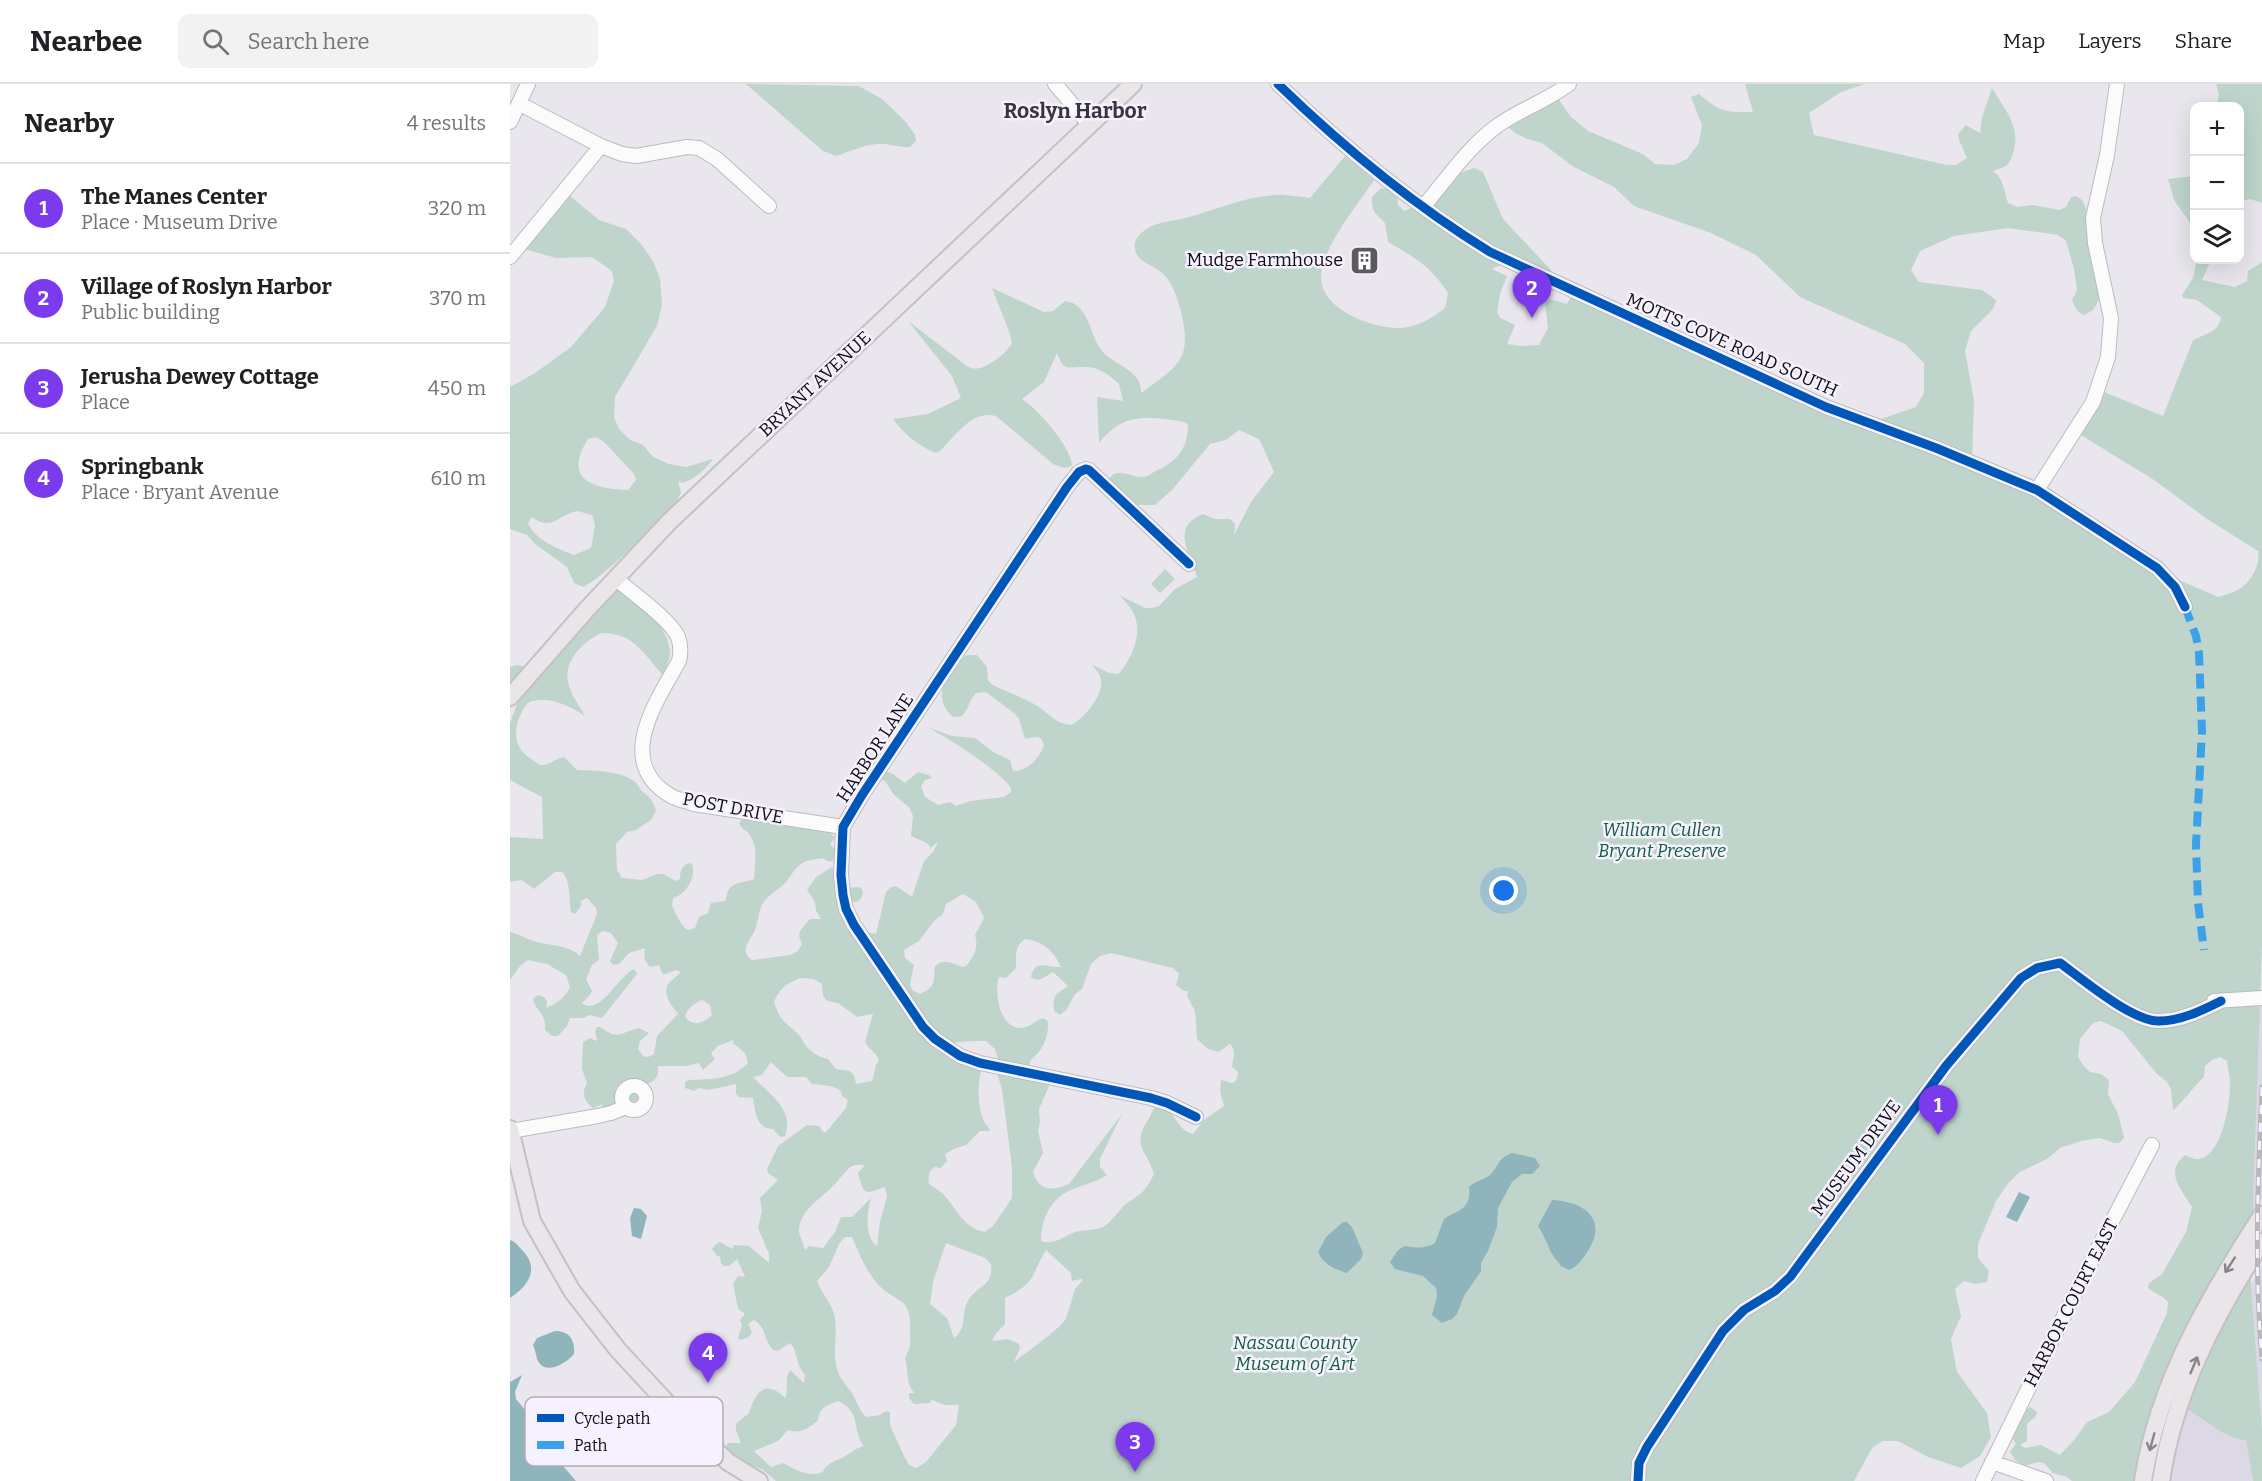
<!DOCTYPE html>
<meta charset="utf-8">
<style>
:root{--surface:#fff;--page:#f2f2f2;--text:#202124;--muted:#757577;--line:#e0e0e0;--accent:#7c3aed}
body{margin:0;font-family:Bitter,serif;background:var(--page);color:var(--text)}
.controls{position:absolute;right:18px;top:18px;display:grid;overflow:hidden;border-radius:12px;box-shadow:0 6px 24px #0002}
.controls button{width:54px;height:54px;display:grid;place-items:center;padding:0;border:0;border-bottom:2px solid var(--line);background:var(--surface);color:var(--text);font:30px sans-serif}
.you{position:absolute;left:994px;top:807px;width:21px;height:21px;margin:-15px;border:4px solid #fff;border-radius:50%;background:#1a73e8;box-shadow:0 0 0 9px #1a73e833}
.badge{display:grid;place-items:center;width:39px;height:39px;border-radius:50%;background:var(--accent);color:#fff;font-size:20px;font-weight:700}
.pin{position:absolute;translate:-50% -50px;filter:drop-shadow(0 2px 3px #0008)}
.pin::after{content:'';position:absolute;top:32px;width:21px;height:18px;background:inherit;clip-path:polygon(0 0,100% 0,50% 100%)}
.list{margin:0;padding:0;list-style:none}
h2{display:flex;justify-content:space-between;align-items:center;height:78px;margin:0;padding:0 24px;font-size:26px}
h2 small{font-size:20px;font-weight:400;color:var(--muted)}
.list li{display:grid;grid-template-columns:39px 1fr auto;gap:18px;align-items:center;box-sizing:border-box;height:90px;padding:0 24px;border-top:2px solid var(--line)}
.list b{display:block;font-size:22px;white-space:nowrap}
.list p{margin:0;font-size:20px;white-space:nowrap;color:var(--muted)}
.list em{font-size:20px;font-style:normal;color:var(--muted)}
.icon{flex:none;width:33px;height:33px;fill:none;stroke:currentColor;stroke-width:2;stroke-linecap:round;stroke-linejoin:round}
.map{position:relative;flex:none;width:1752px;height:1397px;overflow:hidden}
header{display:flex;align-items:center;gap:36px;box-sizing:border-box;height:84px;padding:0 30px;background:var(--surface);border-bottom:2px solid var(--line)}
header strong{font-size:28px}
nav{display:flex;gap:33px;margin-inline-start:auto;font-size:21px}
.search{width:420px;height:54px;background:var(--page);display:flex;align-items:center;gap:15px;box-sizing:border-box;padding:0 21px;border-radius:12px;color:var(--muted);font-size:22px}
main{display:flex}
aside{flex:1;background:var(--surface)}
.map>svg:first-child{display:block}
</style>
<header>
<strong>Nearbee</strong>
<div class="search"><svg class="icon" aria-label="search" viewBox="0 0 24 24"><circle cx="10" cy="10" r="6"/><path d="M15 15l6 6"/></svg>Search here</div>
<nav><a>Map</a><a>Layers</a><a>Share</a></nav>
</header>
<main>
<aside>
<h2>Nearby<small>4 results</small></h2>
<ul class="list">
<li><span class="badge">1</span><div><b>The Manes Center</b><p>Place · Museum Drive</p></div><em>320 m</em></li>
<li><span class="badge">2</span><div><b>Village of Roslyn Harbor</b><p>Public building</p></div><em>370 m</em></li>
<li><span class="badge">3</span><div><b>Jerusha Dewey Cottage</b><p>Place</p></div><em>450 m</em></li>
<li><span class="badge">4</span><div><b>Springbank</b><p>Place · Bryant Avenue</p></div><em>610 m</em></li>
</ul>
</aside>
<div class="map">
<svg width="1752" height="1397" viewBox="0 0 1752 1397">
<rect width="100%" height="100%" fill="#e9e6ee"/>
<path fill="#ddd8e6" d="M1749,922H1752V1114L1742,1129Z
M1752,1183V1347L1741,1200Z
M1669,1320L1736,1356L1743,1397H1651Z"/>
<path fill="#bfd5cc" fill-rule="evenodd" d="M236,0L349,2L372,15L396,38L405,51L406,57L400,63C389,64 379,59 367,60C352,61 340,68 326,72L313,67Z
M1235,0H1355L1331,8L1299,29L1304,51L1437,81H1446L1457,74L1449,56L1448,50L1456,41L1470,49L1472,33L1482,4C1494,25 1512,43 1503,69C1502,73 1500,79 1496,82C1493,84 1487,85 1483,87C1494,95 1494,107 1498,119L1507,123L1523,121L1549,126L1556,123L1561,113L1566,112L1572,116L1576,124L1592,211L1583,226L1575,231C1567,229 1565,224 1562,216L1567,206L1564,185L1556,157L1548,151L1498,144L1444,152L1410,167L1401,186L1409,198L1472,206L1486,216L1483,225L1461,247L1455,267L1464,317L1462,378L1494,391L1644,485L1708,513C1714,511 1722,509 1728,506C1740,499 1751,481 1748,467L1697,435L1644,396L1566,348L1589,306L1653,332L1683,256C1695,250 1709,248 1711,233L1687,216L1673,214L1672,211L1683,194L1687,176H1701L1692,196L1725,203L1737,197L1738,187L1752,178V861L1742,1147L1687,1237L1633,1397H1562L1557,1393L1543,1389L1534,1379L1528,1378L1515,1382L1505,1376L1500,1368L1506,1360L1502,1353L1511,1329L1520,1323L1527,1328L1526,1332L1517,1340V1357L1510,1361L1515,1364L1531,1361L1550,1371L1564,1356L1577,1338L1599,1328L1625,1298L1657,1229L1658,1218C1652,1211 1645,1210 1638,1204L1639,1199L1652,1190L1676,1148L1682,1123C1671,1105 1654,1088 1675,1071C1678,1073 1684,1075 1688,1075C1712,1073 1720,1020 1720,1001C1720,993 1718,985 1717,977L1710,973L1702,976L1695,982L1694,993C1682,1004 1675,1016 1663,1026L1661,1005L1657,998L1647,990L1612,947L1591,937L1583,939L1570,955L1568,973L1573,981L1580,988L1591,990L1599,996L1598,1010L1608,1030L1614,1054L1609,1059H1604L1590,1054L1571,1057L1550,1064L1537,1075L1510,1088L1499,1098L1486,1117L1468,1160V1174L1479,1187L1477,1198L1465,1200L1454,1197L1445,1205L1451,1232L1441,1255L1447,1288L1477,1329L1481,1353L1470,1372L1451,1384L1418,1373L1388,1357H1373L1362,1364L1344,1397H266L252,1385L230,1379L215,1365L218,1359H231L226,1346V1340C230,1336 234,1333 238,1330C241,1327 241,1320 244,1316C253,1299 264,1303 275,1314C279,1305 274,1295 280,1286L294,1299L295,1291L289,1282L284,1264L280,1259L268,1267L263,1266C254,1256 256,1243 244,1236L238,1240L242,1248L239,1253L230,1256L228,1253L232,1241L230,1236L235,1230L228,1225L223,1200L228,1192L235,1193L227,1175L219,1182H214L211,1179L210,1173L206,1171L202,1165L206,1160L210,1158L222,1165L224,1161L239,1162L259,1179V1170L248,1144L252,1127L250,1114L268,1096L258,1089L257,1085L268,1062L297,1041L309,1042L314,1049L317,1047L336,1024L338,1016L332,1012L331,1007C322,1000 313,1002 302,1000L296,993H277L261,978L252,991L243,993C258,1009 285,1025 275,1052L270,1053L263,1045C246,1045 245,1027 243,1014L229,1013L226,1010V1000L199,1006L189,1004L184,1007L175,1004V998L179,996C200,995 222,996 238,979L235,969L223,959V956L208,962L201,969L205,975L193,986L189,979L176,982H148C149,992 147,995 138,1000L128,997L105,1004L109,1010L108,1020H104L96,1028L91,1025L92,1020L83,1024C74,1017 71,1009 77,999L72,985L73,958L80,954L87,957L85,947L87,943H90C110,957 108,949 129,944L139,949L130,957L128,965L133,972L138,973L144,970L147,952L168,930L159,918L156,909L157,901L171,888L166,886L153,891L149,881L141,883C133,877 134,872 135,864L119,869L109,880L103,881L100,877L108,859L101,849L93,847L87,851L89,876L82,881L76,895L82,907L80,911L72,919C90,933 109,891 124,885L127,890L92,934L79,931L74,934H60L57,942L48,952H42L35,946C36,928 26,928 23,915L28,911L34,913L37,917L36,924C46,920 56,913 60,903L56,891L37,880L18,876L10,882L0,896V848C9,850 15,854 23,857C38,862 58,860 70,872L87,830L86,824L77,814L71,817V822L65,830L61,828C59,816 61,797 52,788H45L24,805L12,796L0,798V753L33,755V753L32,713L0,696V639L9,615L0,605V583L7,581L32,586L34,589L40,579L103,507H113C131,523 159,541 160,569C160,576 155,585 154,592C132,569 125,549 91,549C73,558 54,576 58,598C60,610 70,622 75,632C61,623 41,612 23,617C17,618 14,624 11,630C3,646 4,664 20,674C24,677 28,681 32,681C40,681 46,674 54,673L67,686C86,687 107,686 124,697C128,700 129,705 133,708C141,714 143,717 146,727L141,736L126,746L117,748L106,760L107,786L112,794L132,796L147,790H153L166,797L170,795C170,788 171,783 178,779L182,780C187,792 176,811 163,814L162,822C166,830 171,842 178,846L185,844L189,833L198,829L201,819L215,817C216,814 217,810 218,807C222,798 237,798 244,795C244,780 249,767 241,753C238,746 231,746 229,739L232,735L240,732L270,741L279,738L319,747L325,754L320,760L326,766L327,775L319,778L312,774C305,776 297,775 291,780C284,785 281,792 276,798C268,807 258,810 252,821C248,829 248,839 244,848C239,859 229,866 242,876L280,871L288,867L292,860L289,852L290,847L300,835H311L306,827L305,818L297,806L306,793L322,783L337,804L350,803L353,807C352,817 347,820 338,817L351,847L366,850L376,808L381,803L386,802L402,813L414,777L424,767L428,757L421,764L417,759L401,752L403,732L399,723L384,711L375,697L368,694L372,686L383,690L395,699L408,688L419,691L422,694L415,696L411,702L415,713L428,721L440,718L446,722L460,717L494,713L501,708V705C494,689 435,652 417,643L442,652L465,654L483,668L500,676L503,687C518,687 529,675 534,661L531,654L525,653L515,655L509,635L505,630L476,608L466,609C459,616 459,625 452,632L443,633C420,614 436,585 457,571H467L477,583L478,596L481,600C497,608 515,614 529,623C540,631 548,641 562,641C575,633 597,608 590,592C588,588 584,583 581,580L599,589L608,590C614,585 617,578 621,571C632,545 629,530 609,511L635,524H642L649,522L665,505L687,493C680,469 660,443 693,430L705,435H720L725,440L724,451L741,418L764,388L749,355L729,346L716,356L700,360L662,406L645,421C635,421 589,423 594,405C595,400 600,392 604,390C611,386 623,393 631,393C636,393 639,391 644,388C666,378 678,366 678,340C670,336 662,336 654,335C624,332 609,335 589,359L587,313L613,317L609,300C599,290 587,282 573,283C557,283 554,288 547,269L534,298L512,315C528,325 562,364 562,382L554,384L543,380L486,332C461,326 446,352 430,367L426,369C407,361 395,351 383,335L418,330L451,314L442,292L398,237L453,279C455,281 458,283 461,284C474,288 496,270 502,259C499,242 488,222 482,204L534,228L543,227L555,217C580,220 579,251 592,267C604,282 632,285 631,309C670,280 683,276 670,224C666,211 662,197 651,188C642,181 627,178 625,165C623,157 629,150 635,146C647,137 666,137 679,133C707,125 734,113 764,111C775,110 789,113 800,114L835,72L864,96C847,122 813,162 811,192C810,226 863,244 889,244C905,244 923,234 935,224L938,209C920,182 906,174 878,158L875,139C865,127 862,131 862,113L871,104L883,106L887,111L888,121L894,127L914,119L947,90L964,84L973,88L993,135L1041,186V190L993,180L982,185L997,192L990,210L987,228L990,234L1005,241L997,260L1010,262L1029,261L1038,244L1035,219L1040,215L1057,220L1061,213L1066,211L1359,339L1406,323L1414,309V279L1395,260L1290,213L1246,171L1201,149L1124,122L1104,103L1062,82L1032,59L1017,55L1005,49L998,43L1000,33L1045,10L1061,33L1078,47L1133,70L1145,80L1164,81L1177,75L1189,59L1192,41L1181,13L1189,10C1211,29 1215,28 1243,28ZM453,810L466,818L474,834L465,851C469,864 464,872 456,882L452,883C441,879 435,874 425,882C423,898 427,902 410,910L402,906L400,900L404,881L395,874L394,866L409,857L424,837L433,830L436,820ZM515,855C533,857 544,867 551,883C537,884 525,874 521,893C529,900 535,892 543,888L558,902C546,911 542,910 544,927L550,931L557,925L565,910L572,905L581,880L590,872L601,869L663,884L669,890L666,901L674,907H678L677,912L685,927L687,955L698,965L709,968L720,960C728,968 722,974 722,983L728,988C728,993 727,997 722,999L711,996L710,1007L714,1022L694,1036L683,1050C670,1047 666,1033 657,1025C655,1023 651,1021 648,1020C642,1024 642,1030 638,1036C621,1061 637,1067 644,1090C636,1107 631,1110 616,1120C608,1127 602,1138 593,1143C584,1147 574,1145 565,1148C554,1152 543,1162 531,1157C531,1138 539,1117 557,1108C570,1101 585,1099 597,1091L590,1083V1075L612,1030L559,1100C543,1107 529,1108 523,1088L533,1069L528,1047L530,1037L529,1025L539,1002L519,982C520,975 523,975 527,970C535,962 539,947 538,937L533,934C525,937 518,944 511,944C489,944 484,908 489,893L496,894L506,884C506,873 504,862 515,855ZM290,894L304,895L312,900L313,912L317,917L328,919L347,933L363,930L355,957C357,965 366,967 369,976C364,982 365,990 362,997L346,1000L344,991L340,987L326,985L318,975C311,974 303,969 298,964C294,961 293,955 290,952C275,937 271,939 264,918C270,904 276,900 290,894ZM192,916L200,921L202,931C194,939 182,944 175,932C178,924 184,919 192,916ZM462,957H476L485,965L489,979L486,987L492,1005L502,1084V1114L483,1142L475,1148C455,1145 447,1126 435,1112C430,1107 425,1104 419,1100C418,1091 418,1088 425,1083L431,1084L437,1077L435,1070L444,1065L456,1061L470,1047H481C478,1043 474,1039 473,1035C467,1020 467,996 473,982L439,959ZM345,1081H355L348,1089C354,1111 353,1111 375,1103L377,1113L370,1137L367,1162C354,1153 357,1128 361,1114L342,1133H331L325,1148L313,1164L299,1162L295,1166C294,1160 290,1154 289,1148C289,1127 308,1117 321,1104C328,1097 333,1090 340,1083ZM335,1153H342C349,1169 355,1185 366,1198C385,1221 402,1210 400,1247C400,1261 402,1260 395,1274C399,1286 395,1298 404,1309H399V1314L404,1320L419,1319L422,1316L435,1321H449L446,1341L416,1378L406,1384L399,1381L394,1372L380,1341V1328L376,1327L370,1331L356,1333C349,1326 347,1317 342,1309C338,1304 334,1299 331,1294C320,1276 328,1254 325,1234C323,1221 312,1210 307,1197L319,1183L329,1160ZM436,1159L475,1174L481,1180C484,1204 466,1200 457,1219C451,1231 457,1245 444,1254L437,1234L420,1220L423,1198ZM536,1166L561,1189L562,1197L571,1195L573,1196L565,1205C564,1208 557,1234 555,1236C546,1248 517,1268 504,1278L510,1264L509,1260L498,1255L482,1257L486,1249L495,1240V1214C527,1198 520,1193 536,1166ZM328,1317C353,1329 341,1347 354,1362C346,1364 343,1367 337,1371C331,1375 322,1377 317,1382C312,1386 316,1387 310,1389C298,1393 283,1385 274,1379L261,1383L244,1367L268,1357L278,1346C290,1350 298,1345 308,1336C309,1324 317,1321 328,1317Z
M1706,0H1752V119L1740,115L1730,117V22H1706L1709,11Z
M1684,92V162L1680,139L1664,116L1658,95Z
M54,107L89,136L116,145L131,160L143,177L150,195L152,221L147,242L105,313L104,333L109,345L120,356L133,361L143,373L159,380L176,383L203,375C195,386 186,394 173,399L168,397L171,408L167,418C141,442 102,488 73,503L64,499L57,483L25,460L17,451L0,445V303L25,289L61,263L95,223L104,197L102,187L82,173L46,174L7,163ZM86,353L94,358L124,390L126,396L118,406C81,405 53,395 78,355ZM67,427L82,431L85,441L81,464L64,471C48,465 25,456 18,439L22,433C41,448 49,431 67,427Z
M655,485L665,495L650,509L641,500Z
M114 1014a10 10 0 1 1 20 0a10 10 0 1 1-20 0Z
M1741,1176V1200L1752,1347V1397H1743L1736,1356C1718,1357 1686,1329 1669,1320Z"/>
<path fill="#8fb4bc" d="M1002,1069L1025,1074L1030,1082L1022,1090H1012L1002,1098L988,1124L987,1143L978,1167L971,1179V1187L954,1212L947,1230L942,1235L932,1239L922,1231L927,1212L926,1204L913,1192L885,1185L880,1178L888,1166L895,1162C906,1164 915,1165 925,1159L934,1135C951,1124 961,1126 959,1103C966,1096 975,1096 981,1090C991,1079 987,1075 1002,1069Z
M1509,1108L1520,1113L1507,1138L1496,1133Z
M1042,1116C1077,1118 1099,1137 1076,1170C1070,1178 1068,1182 1059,1186L1051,1182C1048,1177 1044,1174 1042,1170C1037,1160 1034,1151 1028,1142Z
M124,1124L131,1125L137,1132L131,1155L122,1152L120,1134Z
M833,1138H837L842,1143L853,1169L851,1175L837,1189C824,1185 814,1181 808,1168L816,1153Z
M0,1156C6,1158 7,1161 11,1165C30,1183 20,1201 0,1214Z
M45,1247C60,1247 65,1256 64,1270C57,1279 34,1293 27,1275C26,1270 25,1266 23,1261L27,1254Z
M12,1291L5,1308L6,1315L33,1348L46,1374L66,1397H0V1298Z"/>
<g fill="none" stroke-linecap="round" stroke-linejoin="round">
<defs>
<path id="minor" d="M545,0L579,40
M768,0C833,63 902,120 980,168L1316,323L1426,364L1527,406L1647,484L1665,503L1675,523
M10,20L91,62L112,70L126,72L177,63L189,64L207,75L259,122
M0,38L18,0
M913,123C936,96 958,63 987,42C1010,25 1037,17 1059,0
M0,173L91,62
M1527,406L1583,318L1598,273L1601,234L1585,159L1583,134L1597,71L1607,0
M679,480L579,386L576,385L569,388L557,403L352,711L333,743L331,791L333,811L336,825L344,841L413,943L425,955L450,972L470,979L641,1014L657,1019L686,1033
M105,494C120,507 161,536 168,553C171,561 171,569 169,577C147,617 103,678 161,712C168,716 177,717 184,720L333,743
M1704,917L1752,914
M112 1014a12 12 0 1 1 24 0a12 12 0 1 1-24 0Z
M0,1047L88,1032L101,1029L116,1023
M1482,1378L1536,1397
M1128,1397L1129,1379L1137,1363L1213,1247L1234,1226L1265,1207L1280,1193L1436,982L1511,894L1527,884L1550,879C1572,895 1623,938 1649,937C1671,937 1693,926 1711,917
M1473,1397L1575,1189L1642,1061"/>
<path id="major" d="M0,613L78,524L160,437L623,0
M0,1045L22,1137L62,1207L108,1266L158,1320L218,1378L249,1397
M1633,1397C1648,1299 1699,1213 1752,1131
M1651,1397C1664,1309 1704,1232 1752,1158"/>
</defs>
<use href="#minor" stroke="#bcbac0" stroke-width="16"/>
<use href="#major" stroke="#c3c1c5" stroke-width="20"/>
<use href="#minor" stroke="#fcfbfc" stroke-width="14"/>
<use href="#major" stroke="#eae5e9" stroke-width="16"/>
<defs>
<path id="rail" d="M1752,1003C1748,1093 1744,1184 1752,1275"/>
</defs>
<use href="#rail" stroke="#b8b7b9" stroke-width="5"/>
<use href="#rail" stroke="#f6f1fe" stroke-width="3" stroke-dasharray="9" stroke-linecap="butt"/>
<path stroke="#3da1ea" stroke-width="8" stroke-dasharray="15 8" stroke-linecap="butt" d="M1675,523L1686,552L1689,569L1692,647L1686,761L1688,819L1694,866"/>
<defs>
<path id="cycleway" d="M768,0C833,63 902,120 980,168L1316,323L1426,364L1527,406L1647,484L1665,503L1675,523
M679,480L579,386L576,385L569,388L557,403L352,711L333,743L331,791L333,811L336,825L344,841L413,943L425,955L450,972L470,979L641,1014L657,1019L686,1033
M1128,1397L1129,1379L1137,1363L1213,1247L1234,1226L1265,1207L1280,1193L1436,982L1511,894L1527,884L1550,879C1572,895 1623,938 1649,937C1671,937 1693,926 1711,917"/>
</defs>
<use href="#cycleway" stroke="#f6f1fe" stroke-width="13"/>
<use href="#cycleway" stroke="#0057b8" stroke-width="9"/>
</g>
<defs><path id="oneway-shaft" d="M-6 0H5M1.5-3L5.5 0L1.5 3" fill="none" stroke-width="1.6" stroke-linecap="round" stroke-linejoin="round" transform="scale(1.5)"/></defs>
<g stroke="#888488">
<use href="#oneway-shaft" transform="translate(1720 1181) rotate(123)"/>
<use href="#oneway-shaft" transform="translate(1684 1281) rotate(-67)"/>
<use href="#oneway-shaft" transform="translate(1642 1358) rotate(105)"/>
</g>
<defs>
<symbol id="building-square" viewBox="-11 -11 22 22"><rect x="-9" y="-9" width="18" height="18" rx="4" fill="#5c5a5f" stroke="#f6f1fe"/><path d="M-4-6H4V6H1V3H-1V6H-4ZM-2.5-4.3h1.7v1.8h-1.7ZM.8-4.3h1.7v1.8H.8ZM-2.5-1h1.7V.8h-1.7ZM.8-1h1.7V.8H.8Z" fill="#fff"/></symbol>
</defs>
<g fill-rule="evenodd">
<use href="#building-square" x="838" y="160" width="33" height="33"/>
</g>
<g text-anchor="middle" stroke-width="5" stroke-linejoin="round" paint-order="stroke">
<g font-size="18" fill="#100e12" stroke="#f6f1fe" text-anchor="end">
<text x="833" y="182">Mudge Farmhouse</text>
</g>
<g font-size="18" fill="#100e12" stroke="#f6f1fe">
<text transform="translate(1222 261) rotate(24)" y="6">MOTTS COVE ROAD SOUTH</text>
<text transform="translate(305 300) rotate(-43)" y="6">BRYANT AVENUE</text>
<text transform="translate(365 664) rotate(-57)" y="6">HARBOR LANE</text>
<text transform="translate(223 724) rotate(11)" y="6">POST DRIVE</text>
<text transform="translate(1346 1074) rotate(-54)" y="6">MUSEUM DRIVE</text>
<text transform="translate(1561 1219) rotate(-63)" y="6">HARBOR COURT EAST</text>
</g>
<g font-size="18" font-style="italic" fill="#105e3f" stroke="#f6f1fe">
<text x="1152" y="752">William Cullen<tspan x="1152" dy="21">Bryant Preserve</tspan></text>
<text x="785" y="1265">Nassau County<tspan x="785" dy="21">Museum of Art</tspan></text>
</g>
<g font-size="21" font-weight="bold" fill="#39353f" stroke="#f6f1fe">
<text x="565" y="34">Roslyn Harbor</text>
</g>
</g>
<rect x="15" y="1313" width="198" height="69" rx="9" fill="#f6f1fe" stroke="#b1adb7" stroke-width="1.5"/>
<rect x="27" y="1330" width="27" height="8" fill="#0057b8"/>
<rect x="27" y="1357" width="27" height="8" fill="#3da1ea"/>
<g font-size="16" fill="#100e12">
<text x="64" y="1340">Cycle path</text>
<text x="64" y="1367">Path</text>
</g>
</svg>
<div class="controls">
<button>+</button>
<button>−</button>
<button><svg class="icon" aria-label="layers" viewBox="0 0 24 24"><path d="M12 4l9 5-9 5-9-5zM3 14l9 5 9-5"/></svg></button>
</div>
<div class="you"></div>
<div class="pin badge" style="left:1428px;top:1051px">1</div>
<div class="pin badge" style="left:1022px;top:234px">2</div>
<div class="pin badge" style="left:625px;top:1388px">3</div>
<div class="pin badge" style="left:198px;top:1299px">4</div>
</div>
</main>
